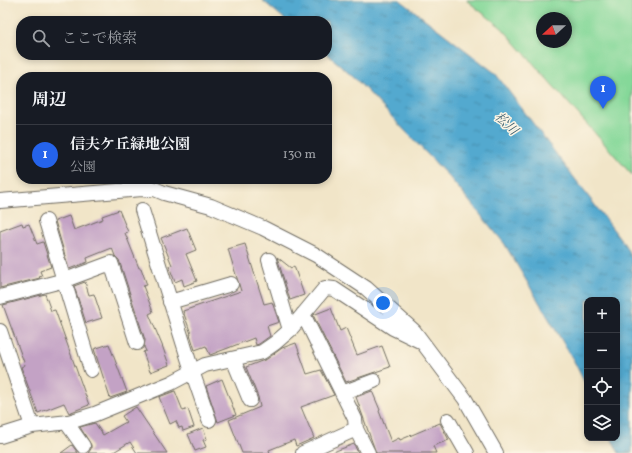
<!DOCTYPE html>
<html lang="ja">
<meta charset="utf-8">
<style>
:root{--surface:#171b24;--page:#20242c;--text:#f1f3f6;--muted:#9ea1a6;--line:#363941;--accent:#2563eb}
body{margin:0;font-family:Vollkorn,"Noto Serif JP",serif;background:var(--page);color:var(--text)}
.controls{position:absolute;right:12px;bottom:12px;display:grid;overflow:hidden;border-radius:8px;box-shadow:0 2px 6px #0003}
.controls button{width:36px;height:36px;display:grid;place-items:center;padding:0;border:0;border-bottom:1px solid var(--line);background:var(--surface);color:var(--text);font:20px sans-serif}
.compass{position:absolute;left:536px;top:12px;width:36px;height:36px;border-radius:50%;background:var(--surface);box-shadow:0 2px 6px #0003;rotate:249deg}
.you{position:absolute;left:383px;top:303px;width:14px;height:14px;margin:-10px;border:3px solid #fff;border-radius:50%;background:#1a73e8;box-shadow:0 0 0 6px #1a73e833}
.badge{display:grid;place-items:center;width:26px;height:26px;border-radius:50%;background:var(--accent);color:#fff;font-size:13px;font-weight:700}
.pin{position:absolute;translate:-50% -33px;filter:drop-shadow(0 1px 2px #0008)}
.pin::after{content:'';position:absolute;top:21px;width:14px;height:12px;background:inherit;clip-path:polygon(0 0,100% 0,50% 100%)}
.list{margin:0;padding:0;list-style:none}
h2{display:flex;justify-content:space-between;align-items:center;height:52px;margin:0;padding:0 16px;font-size:17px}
h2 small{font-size:13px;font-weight:400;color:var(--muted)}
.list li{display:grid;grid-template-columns:26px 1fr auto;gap:12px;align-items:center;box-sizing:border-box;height:60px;padding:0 16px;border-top:1px solid var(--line)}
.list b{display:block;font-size:15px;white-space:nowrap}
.list p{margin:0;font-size:13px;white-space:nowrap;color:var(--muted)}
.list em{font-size:13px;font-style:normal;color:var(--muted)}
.icon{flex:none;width:22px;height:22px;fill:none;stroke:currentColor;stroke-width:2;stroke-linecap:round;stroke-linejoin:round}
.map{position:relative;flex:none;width:632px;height:453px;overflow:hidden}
.search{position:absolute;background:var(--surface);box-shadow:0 2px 6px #0003;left:16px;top:16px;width:316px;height:44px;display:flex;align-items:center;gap:10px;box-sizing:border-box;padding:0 14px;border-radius:16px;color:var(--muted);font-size:15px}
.panel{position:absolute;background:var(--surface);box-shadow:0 2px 6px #0003;left:16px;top:72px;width:316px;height:112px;border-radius:16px}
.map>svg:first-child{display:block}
</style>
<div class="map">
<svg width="632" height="453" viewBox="0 0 632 453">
<defs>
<pattern id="water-ripples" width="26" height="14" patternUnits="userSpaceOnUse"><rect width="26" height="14" fill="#52a9cf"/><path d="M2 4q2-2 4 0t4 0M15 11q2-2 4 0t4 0" fill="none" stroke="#448aa8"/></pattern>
</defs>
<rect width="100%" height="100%" fill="#fcf5e5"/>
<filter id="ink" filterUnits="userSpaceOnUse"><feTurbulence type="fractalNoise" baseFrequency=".025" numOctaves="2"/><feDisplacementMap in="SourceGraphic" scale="8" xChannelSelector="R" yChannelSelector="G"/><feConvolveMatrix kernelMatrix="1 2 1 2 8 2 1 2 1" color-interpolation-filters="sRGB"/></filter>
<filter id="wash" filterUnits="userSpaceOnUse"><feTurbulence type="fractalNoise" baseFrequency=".012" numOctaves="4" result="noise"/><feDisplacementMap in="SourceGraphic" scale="16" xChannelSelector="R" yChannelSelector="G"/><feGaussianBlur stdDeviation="0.9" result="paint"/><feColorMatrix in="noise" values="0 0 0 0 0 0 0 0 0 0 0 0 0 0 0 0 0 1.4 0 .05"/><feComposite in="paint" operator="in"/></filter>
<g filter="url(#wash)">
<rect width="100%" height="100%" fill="#f1e5c8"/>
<path fill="#85d899" stroke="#588262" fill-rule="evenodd" d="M466,0H632V175L502,28ZM542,18H566V42H542Z"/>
<path fill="url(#water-ripples)" stroke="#3e6a7d" d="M262,0H400L495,73L625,245L632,259V453H619L611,438H617V300H587V387L574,361L504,243L450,178L352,75L327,54V21H287Z"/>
<g id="blocks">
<path fill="#c3a2c5" d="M119,210L128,232L125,233L139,268H141L147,285L143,286L153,312L149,314L162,345L169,365L150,372L143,352L146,351L144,347L145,340L119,260L115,256L112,248L87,258L88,262L69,269L55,221L69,216L74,230L103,219L102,216Z
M22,223L23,226L29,224L37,244L43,242L51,267L40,271L42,276L39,277L40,278L0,288V231Z
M187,228L196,250L186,254L197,281L184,286L182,279L175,282L169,266L172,265L161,238Z
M245,244L264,304L272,302L279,322L267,326L270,336L259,344L256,345L254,338L210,355L206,346L195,350L190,334H191L183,311L241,291L228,249Z
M277,257L291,268L294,266L304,295L290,300Z
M85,282L89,295L94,294L102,318L86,323L74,286Z
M45,294L51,311L55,310L89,405L69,413L64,403L38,413L21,367L25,365L3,305Z
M331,308L340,331L346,328L357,355L382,346L390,367L346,382L313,315Z
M296,343L307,374L321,370L334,395L301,407L314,438L296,446L294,440L269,450L270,453H242L229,420L260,407L258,397L246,367L267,359L282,348Z
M109,344L127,392L110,398L94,349Z
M222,379L236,415L218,422L206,386Z
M175,391L183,411L188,409L194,427L183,431L182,427L179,428L176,421L170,424L159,397Z
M372,391L380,410L379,411L391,442L399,438L400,440L440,423L449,440L433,446L436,453H376L356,397Z
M136,407L167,453H137L130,442L112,453H88L91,449V445L80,427L95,423L103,435L126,422L122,416Z
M203,428L207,439L203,440L206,447L195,451L188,434Z
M354,444L358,453H333V452Z
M72,445L78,453H61Z"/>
</g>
</g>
<g filter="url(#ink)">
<use href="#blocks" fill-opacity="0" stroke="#706c62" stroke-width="1"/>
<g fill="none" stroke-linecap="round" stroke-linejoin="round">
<defs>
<path id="street" d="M131,179L164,193L211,206L263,228L316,255L366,288L414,331L465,399L496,453
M0,201L142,189L149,190
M142,210L192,371L209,420
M46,221L91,370
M269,260L290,330
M0,297L65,280L111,263L137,343
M170,302L231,284
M303,314L355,419L356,429L368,453
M0,331L32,426
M233,359L250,400
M342,393L374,381
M448,420L467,453
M66,422L83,446
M0,436L32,426L69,422L95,414L171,383L205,365L262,352L275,343L290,330L325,288L334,289L393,328L422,342
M303,453L356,429"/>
</defs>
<use href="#street" stroke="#706c62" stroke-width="16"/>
<use href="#street" stroke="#fff" stroke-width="14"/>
</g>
</g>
<g text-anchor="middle" stroke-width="3" stroke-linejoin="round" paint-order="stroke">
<g font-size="13" font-style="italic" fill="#3b5d6d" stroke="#fcf5e5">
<text transform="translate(507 123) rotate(43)" y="5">松川</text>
</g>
</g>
</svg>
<div class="controls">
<button>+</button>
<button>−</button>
<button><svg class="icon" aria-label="locate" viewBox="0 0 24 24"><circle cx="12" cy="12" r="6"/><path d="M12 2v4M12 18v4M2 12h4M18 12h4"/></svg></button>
<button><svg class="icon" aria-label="layers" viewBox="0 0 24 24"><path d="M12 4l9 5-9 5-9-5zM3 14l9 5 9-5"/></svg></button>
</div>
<svg class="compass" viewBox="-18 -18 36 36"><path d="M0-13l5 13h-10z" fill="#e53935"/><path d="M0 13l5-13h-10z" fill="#9ea1a6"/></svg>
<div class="you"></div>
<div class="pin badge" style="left:603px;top:109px">1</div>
<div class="search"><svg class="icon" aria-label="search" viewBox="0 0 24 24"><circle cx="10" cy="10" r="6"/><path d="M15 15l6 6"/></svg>ここで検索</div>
<section class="panel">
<h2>周辺<small></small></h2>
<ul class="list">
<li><span class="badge">1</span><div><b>信夫ケ丘緑地公園</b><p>公園</p></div><em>130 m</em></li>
</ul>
</section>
</div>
